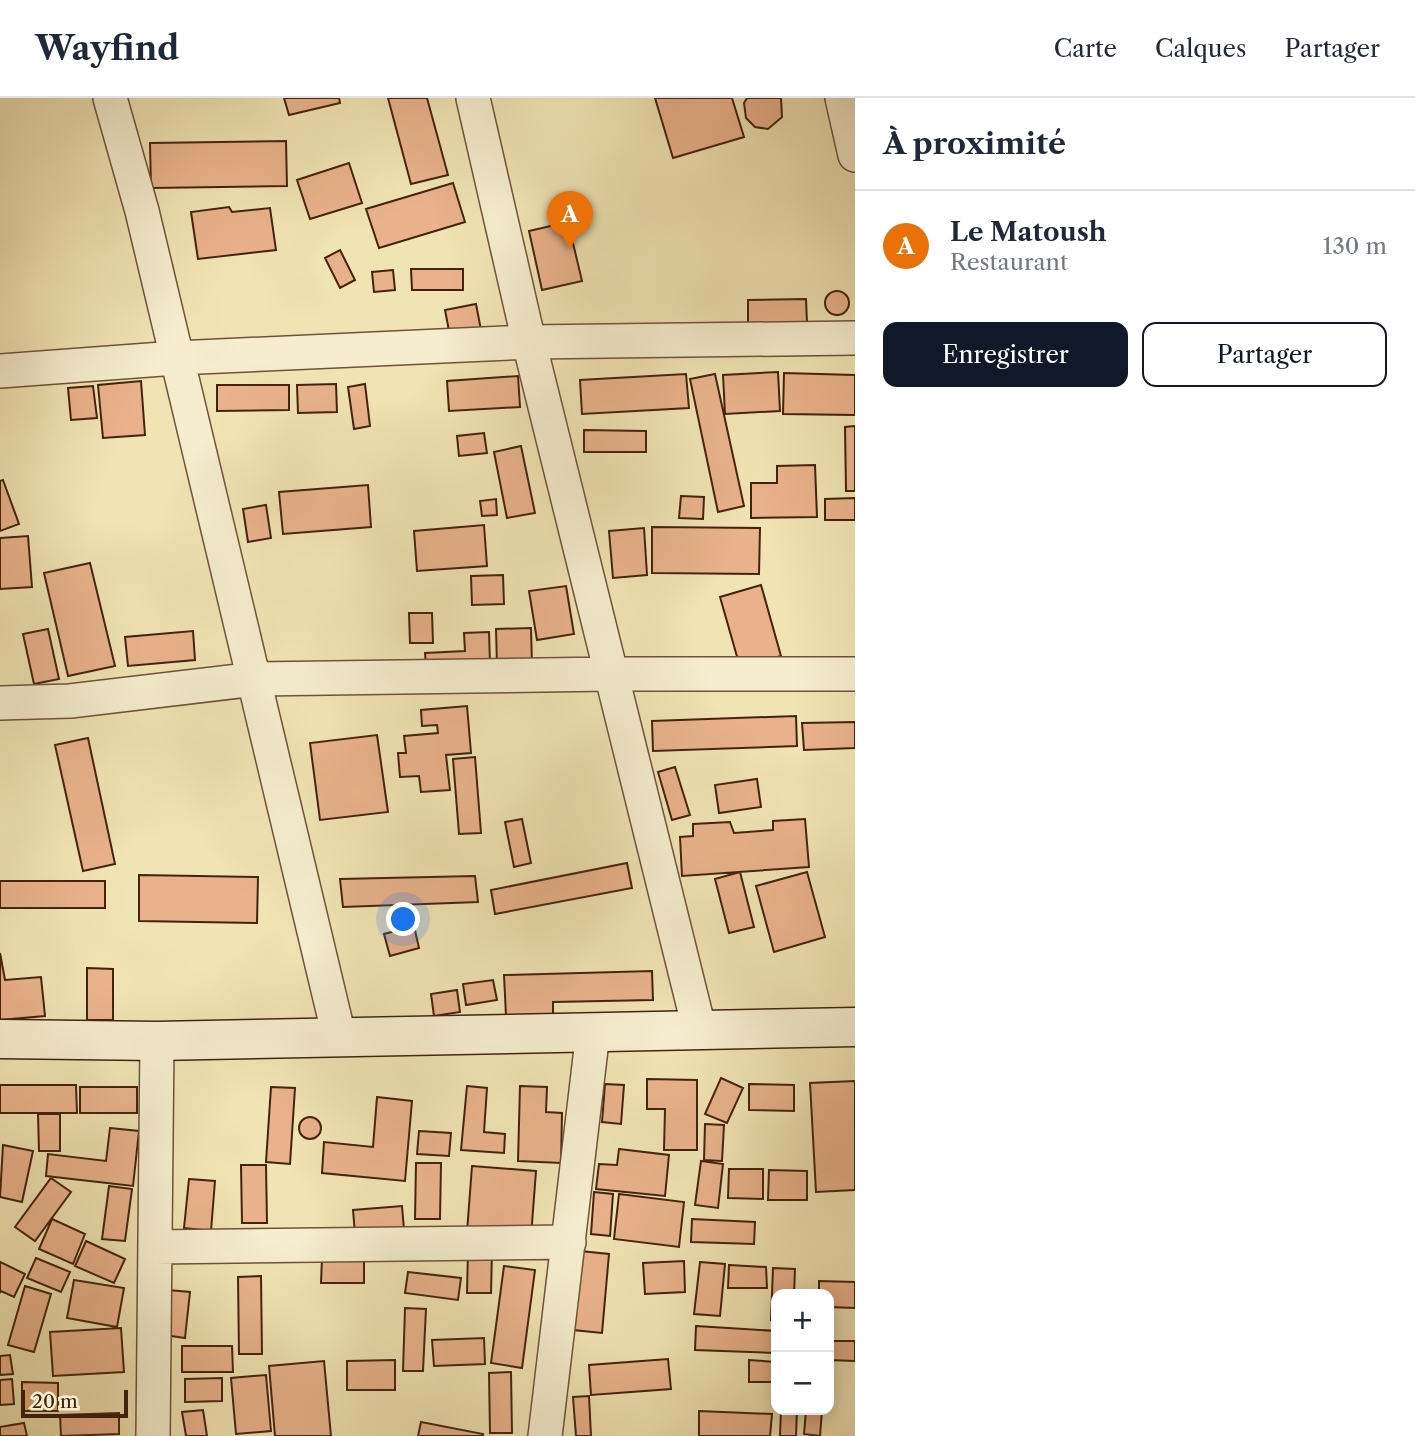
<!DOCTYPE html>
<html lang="fr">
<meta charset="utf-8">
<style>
:root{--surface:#fff;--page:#f6f6f7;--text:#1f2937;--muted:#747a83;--line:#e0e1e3;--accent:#111827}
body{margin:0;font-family:"Libre Caslon Text",serif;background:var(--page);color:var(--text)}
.controls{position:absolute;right:21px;bottom:21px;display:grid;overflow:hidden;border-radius:14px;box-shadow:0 4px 18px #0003}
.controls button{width:63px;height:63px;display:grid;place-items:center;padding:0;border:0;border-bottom:2px solid var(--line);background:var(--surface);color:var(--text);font:35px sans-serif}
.scale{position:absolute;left:21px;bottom:18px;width:107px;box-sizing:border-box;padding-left:7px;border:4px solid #43230e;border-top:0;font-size:19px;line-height:24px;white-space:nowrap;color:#43230e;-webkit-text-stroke:5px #f5edce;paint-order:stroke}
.you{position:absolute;left:404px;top:822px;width:24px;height:24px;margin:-18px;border:5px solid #fff;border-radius:50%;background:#1a73e8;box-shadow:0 0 0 10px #1a73e833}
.badge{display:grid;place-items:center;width:46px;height:46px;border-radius:50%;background:var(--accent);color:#fff;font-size:23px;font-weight:700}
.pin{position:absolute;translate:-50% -58px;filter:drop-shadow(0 2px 4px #0008)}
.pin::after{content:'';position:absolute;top:37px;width:24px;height:21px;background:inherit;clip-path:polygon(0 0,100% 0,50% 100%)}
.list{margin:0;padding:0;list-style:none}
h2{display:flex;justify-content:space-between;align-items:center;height:91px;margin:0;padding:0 28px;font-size:30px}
h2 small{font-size:23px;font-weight:400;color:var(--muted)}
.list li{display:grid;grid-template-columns:46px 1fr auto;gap:21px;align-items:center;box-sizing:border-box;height:112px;padding:0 28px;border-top:2px solid var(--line)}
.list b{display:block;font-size:26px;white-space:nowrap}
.list p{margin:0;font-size:23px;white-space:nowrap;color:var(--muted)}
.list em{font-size:23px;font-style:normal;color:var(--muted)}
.actions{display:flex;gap:14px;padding:21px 28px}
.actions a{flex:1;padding:16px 0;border:2px solid var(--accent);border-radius:14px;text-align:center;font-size:24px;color:var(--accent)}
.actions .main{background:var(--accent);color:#fff}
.map{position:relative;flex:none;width:855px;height:1338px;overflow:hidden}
header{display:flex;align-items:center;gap:42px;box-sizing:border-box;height:98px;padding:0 35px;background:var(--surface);border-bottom:2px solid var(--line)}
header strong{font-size:33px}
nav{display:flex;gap:38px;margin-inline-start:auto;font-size:24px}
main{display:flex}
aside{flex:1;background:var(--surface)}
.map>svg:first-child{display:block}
</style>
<header>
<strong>Wayfind</strong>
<nav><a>Carte</a><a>Calques</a><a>Partager</a></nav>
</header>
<main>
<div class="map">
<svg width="855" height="1338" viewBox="0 0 855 1338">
<rect width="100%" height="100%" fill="#f0e3b4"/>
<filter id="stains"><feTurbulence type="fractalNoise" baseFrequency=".00286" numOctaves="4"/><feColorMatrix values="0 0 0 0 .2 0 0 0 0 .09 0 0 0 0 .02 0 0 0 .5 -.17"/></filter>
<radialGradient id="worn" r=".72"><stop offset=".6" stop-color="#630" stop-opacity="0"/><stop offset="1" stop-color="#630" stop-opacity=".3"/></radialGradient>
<path fill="#e9b28c" stroke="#43230e" stroke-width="2" d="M284,0H339L340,5L289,17Z
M388,0H427L448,77L411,86Z
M655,0H732L744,39L673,60Z
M747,0H781L782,19L768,31L755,29L746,20L744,5Z
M286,43L287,88L151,90L150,45Z
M349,65L362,105L310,121L297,82Z
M453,85L465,124L379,150L366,111Z
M229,109L232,114L270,110L276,152L198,161L191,114Z
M568,124L582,183L542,192L529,133Z
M340,152L355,182L340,190L325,160Z
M411,171H463V192H412Z
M393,172L395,192L374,194L372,174Z
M825 205a12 12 0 1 1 24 0a12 12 0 1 1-24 0Z
M806,201L807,225L748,226V202Z
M476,206L481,232L450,238L445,212Z
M778,274L780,313L725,316L723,277Z
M784,275L855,277V317L783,316Z
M686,276L689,310L582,316L580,282Z
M715,276L744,408L718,414L690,281Z
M518,278L520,309L449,313L447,283Z
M141,283L145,337L103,340L98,287Z
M336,286L337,314L298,315L297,287Z
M365,286L370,328L354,331L348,289Z
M217,287H289V312L217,313Z
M93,288L97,320L71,322L68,290Z
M855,328V393H846L845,329Z
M584,332L646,333V354H584Z
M484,335L487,355L459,358L457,338Z
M521,348L535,415L507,420L494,354Z
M815,367L817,419L751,420V385H777V368Z
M3,382L19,426L0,433V383Z
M368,387L371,429L283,436L279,394Z
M681,398L704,399L703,421L679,420Z
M855,400V422H825V401Z
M496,401L497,417L482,418L480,403Z
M266,407L271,440L248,444L243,411Z
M484,427L487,468L417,473L414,433Z
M652,429L760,430L759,476L652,475Z
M644,430L647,477L613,480L609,433Z
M28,438L32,489L0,491V440Z
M90,465L115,568L68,578L44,475Z
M503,477L504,506L472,507L471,478Z
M761,487L781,558L740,569L720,499Z
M566,488L574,536L537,542L529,493Z
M409,515H432L433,545H410Z
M531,530L532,567L497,568L496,531Z
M48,531L59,581L34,586L23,536Z
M193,533L195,562L128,568L125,539Z
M489,534L490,566L426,569L425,555L465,553L464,535Z
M467,608L471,655L446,657L450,692L421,694L419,678L400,679L398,655H406L404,638L438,635L437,627L422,628L421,612Z
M796,618L797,648L653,653L652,623Z
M855,624V650L804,652L802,625Z
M377,637L388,714L320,722L310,645Z
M88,640L115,766L83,773L55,647Z
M475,659L481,735L459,736L453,661Z
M675,669L690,717L672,722L658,674Z
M757,681L761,709L719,715L715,687Z
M522,721L531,765L514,769L505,724Z
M805,721L809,769L682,778L680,739L693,738V726L730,724L734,735L773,732V723Z
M627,765L632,790L495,816L491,792Z
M740,774L754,829L729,835L715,781Z
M807,774L825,839L774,854L756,788Z
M139,777L258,779L257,825L139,823Z
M475,778L478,804L343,809L340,781Z
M0,783H105V810H0Z
M414,828L419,850L390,858L384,836Z
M0,855L5,882L41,879L45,918L0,922Z
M87,870L113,871V922H87Z
M652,873L653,902L553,904V916L506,918L504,877Z
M493,882L497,902L466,907L463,886Z
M457,892L460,914L434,918L431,896Z
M721,980L743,990L727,1025L705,1016Z
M647,981L697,982V1052H664L665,1011H647Z
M855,983V1092L816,1094L810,985Z
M605,986L624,987L621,1026L602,1024Z
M749,986L794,987V1013L749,1012Z
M0,987H76L77,1015H0Z
M467,988L487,990L484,1034L505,1036L504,1055L461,1052Z
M520,988L547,989L546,1014L562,1015L561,1065L518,1063Z
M80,989H137V1015H80Z
M271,989L295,990L290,1066L266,1064Z
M377,999L412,1003L405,1083L322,1075L324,1044L373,1049Z
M38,1016H60V1053H39Z
M299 1030a11 11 0 1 1 22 0a11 11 0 1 1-22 0Z
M705,1026L724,1027L722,1063L704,1062Z
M110,1030L139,1033L133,1088L46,1078L48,1056L106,1063Z
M419,1033L451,1035L449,1058L417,1056Z
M3,1047L33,1053L22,1104L0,1099Z
M619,1051L669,1057L665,1098L596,1091L599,1066L617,1067Z
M701,1063L723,1066L718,1110L695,1107Z
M416,1065H441L440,1121H415Z
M241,1067H266L267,1125H242Z
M472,1068L536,1073L531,1139L467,1134Z
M729,1071H763V1101L728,1100Z
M769,1072L807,1073V1102H768Z
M51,1080L71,1094L35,1143L15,1129Z
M189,1081L215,1083L211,1133L184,1130Z
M109,1088L132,1091L125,1143L102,1141Z
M594,1094L613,1096L610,1138L591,1136Z
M619,1096L684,1104L679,1149L614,1141Z
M402,1108L404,1132L355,1136L353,1112Z
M52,1121L85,1136L73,1166L39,1151Z
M692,1121L755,1124L754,1146L691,1144Z
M86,1143L125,1161L114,1185L75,1168Z
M468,1152L492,1153L491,1195H467Z
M580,1153L609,1156L602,1235L573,1232Z
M36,1160L70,1174L61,1194L27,1180Z
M322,1160L364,1161V1185H321Z
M684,1163L685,1194L645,1196L643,1165Z
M0,1164L25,1176L14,1199L1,1193L0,1195Z
M700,1164L725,1166L720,1218L694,1216Z
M729,1167L766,1169L767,1190H728Z
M504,1168L535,1172L522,1270L491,1265Z
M773,1170L795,1171L794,1196H776V1222H771Z
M408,1174L461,1180L458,1202L405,1195Z
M261,1178L262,1256H239L238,1179Z
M74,1182L124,1190L117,1229L67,1220Z
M819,1183L855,1184V1210L829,1209V1196H819Z
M25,1188L51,1196L34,1254L8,1247Z
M168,1192L190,1194L185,1240L164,1237Z
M405,1210L426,1211L423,1273H403Z
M696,1228L776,1233V1255L695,1252Z
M121,1230L124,1274L53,1278L50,1234Z
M484,1240L485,1266L434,1268L432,1242Z
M829,1243H855V1263L829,1262Z
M182,1248H232L233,1274H182Z
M10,1257L13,1276L0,1277V1258Z
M668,1261L671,1291L591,1297L589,1267Z
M395,1262V1292H347V1263Z
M749,1262L776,1264V1284H749Z
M324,1263L331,1338H275L269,1268Z
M511,1274L512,1335H490L489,1275Z
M266,1277L271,1333L236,1336L231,1280Z
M222,1280V1303L185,1304V1281Z
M12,1281L14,1306L0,1307V1282Z
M22,1284L58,1285V1313H22Z
M589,1298L591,1338H576L573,1299Z
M203,1312L207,1338H186L182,1314Z
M781,1312H797L796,1338H780Z
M806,1312H822L820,1338L804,1336Z
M699,1313L772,1316L770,1338H699Z
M119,1315V1336L61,1338L60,1317Z
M421,1324L483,1336V1338H418Z
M24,1325L27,1338H0V1329Z"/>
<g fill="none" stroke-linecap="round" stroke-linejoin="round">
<defs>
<path id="street" d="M110,0L142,113L339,938
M473,0L529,244L699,930
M842,0L855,57
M0,273L176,260L529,244L855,240
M0,605L70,603L256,581L611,576H855
M155,1149L569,1144
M153,1338L157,943
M545,1338L593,934"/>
<path id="secondary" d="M0,941L157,943L855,929"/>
</defs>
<use href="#street" stroke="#6e5338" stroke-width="36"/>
<use href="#secondary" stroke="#43230e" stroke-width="41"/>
<use href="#street" stroke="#f5edce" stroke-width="33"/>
<use href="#secondary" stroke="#f5edce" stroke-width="38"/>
</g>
<rect width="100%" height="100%" filter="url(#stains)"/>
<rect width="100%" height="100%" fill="url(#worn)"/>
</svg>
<div class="controls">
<button>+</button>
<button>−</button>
</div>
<div class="scale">20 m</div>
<div class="you"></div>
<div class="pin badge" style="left:570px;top:151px;background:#e8710a">A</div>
</div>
<aside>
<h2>À proximité<small></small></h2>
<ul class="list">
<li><span class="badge" style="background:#e8710a">A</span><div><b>Le Matoush</b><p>Restaurant</p></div><em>130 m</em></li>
</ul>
<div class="actions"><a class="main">Enregistrer</a><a>Partager</a></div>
</aside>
</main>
